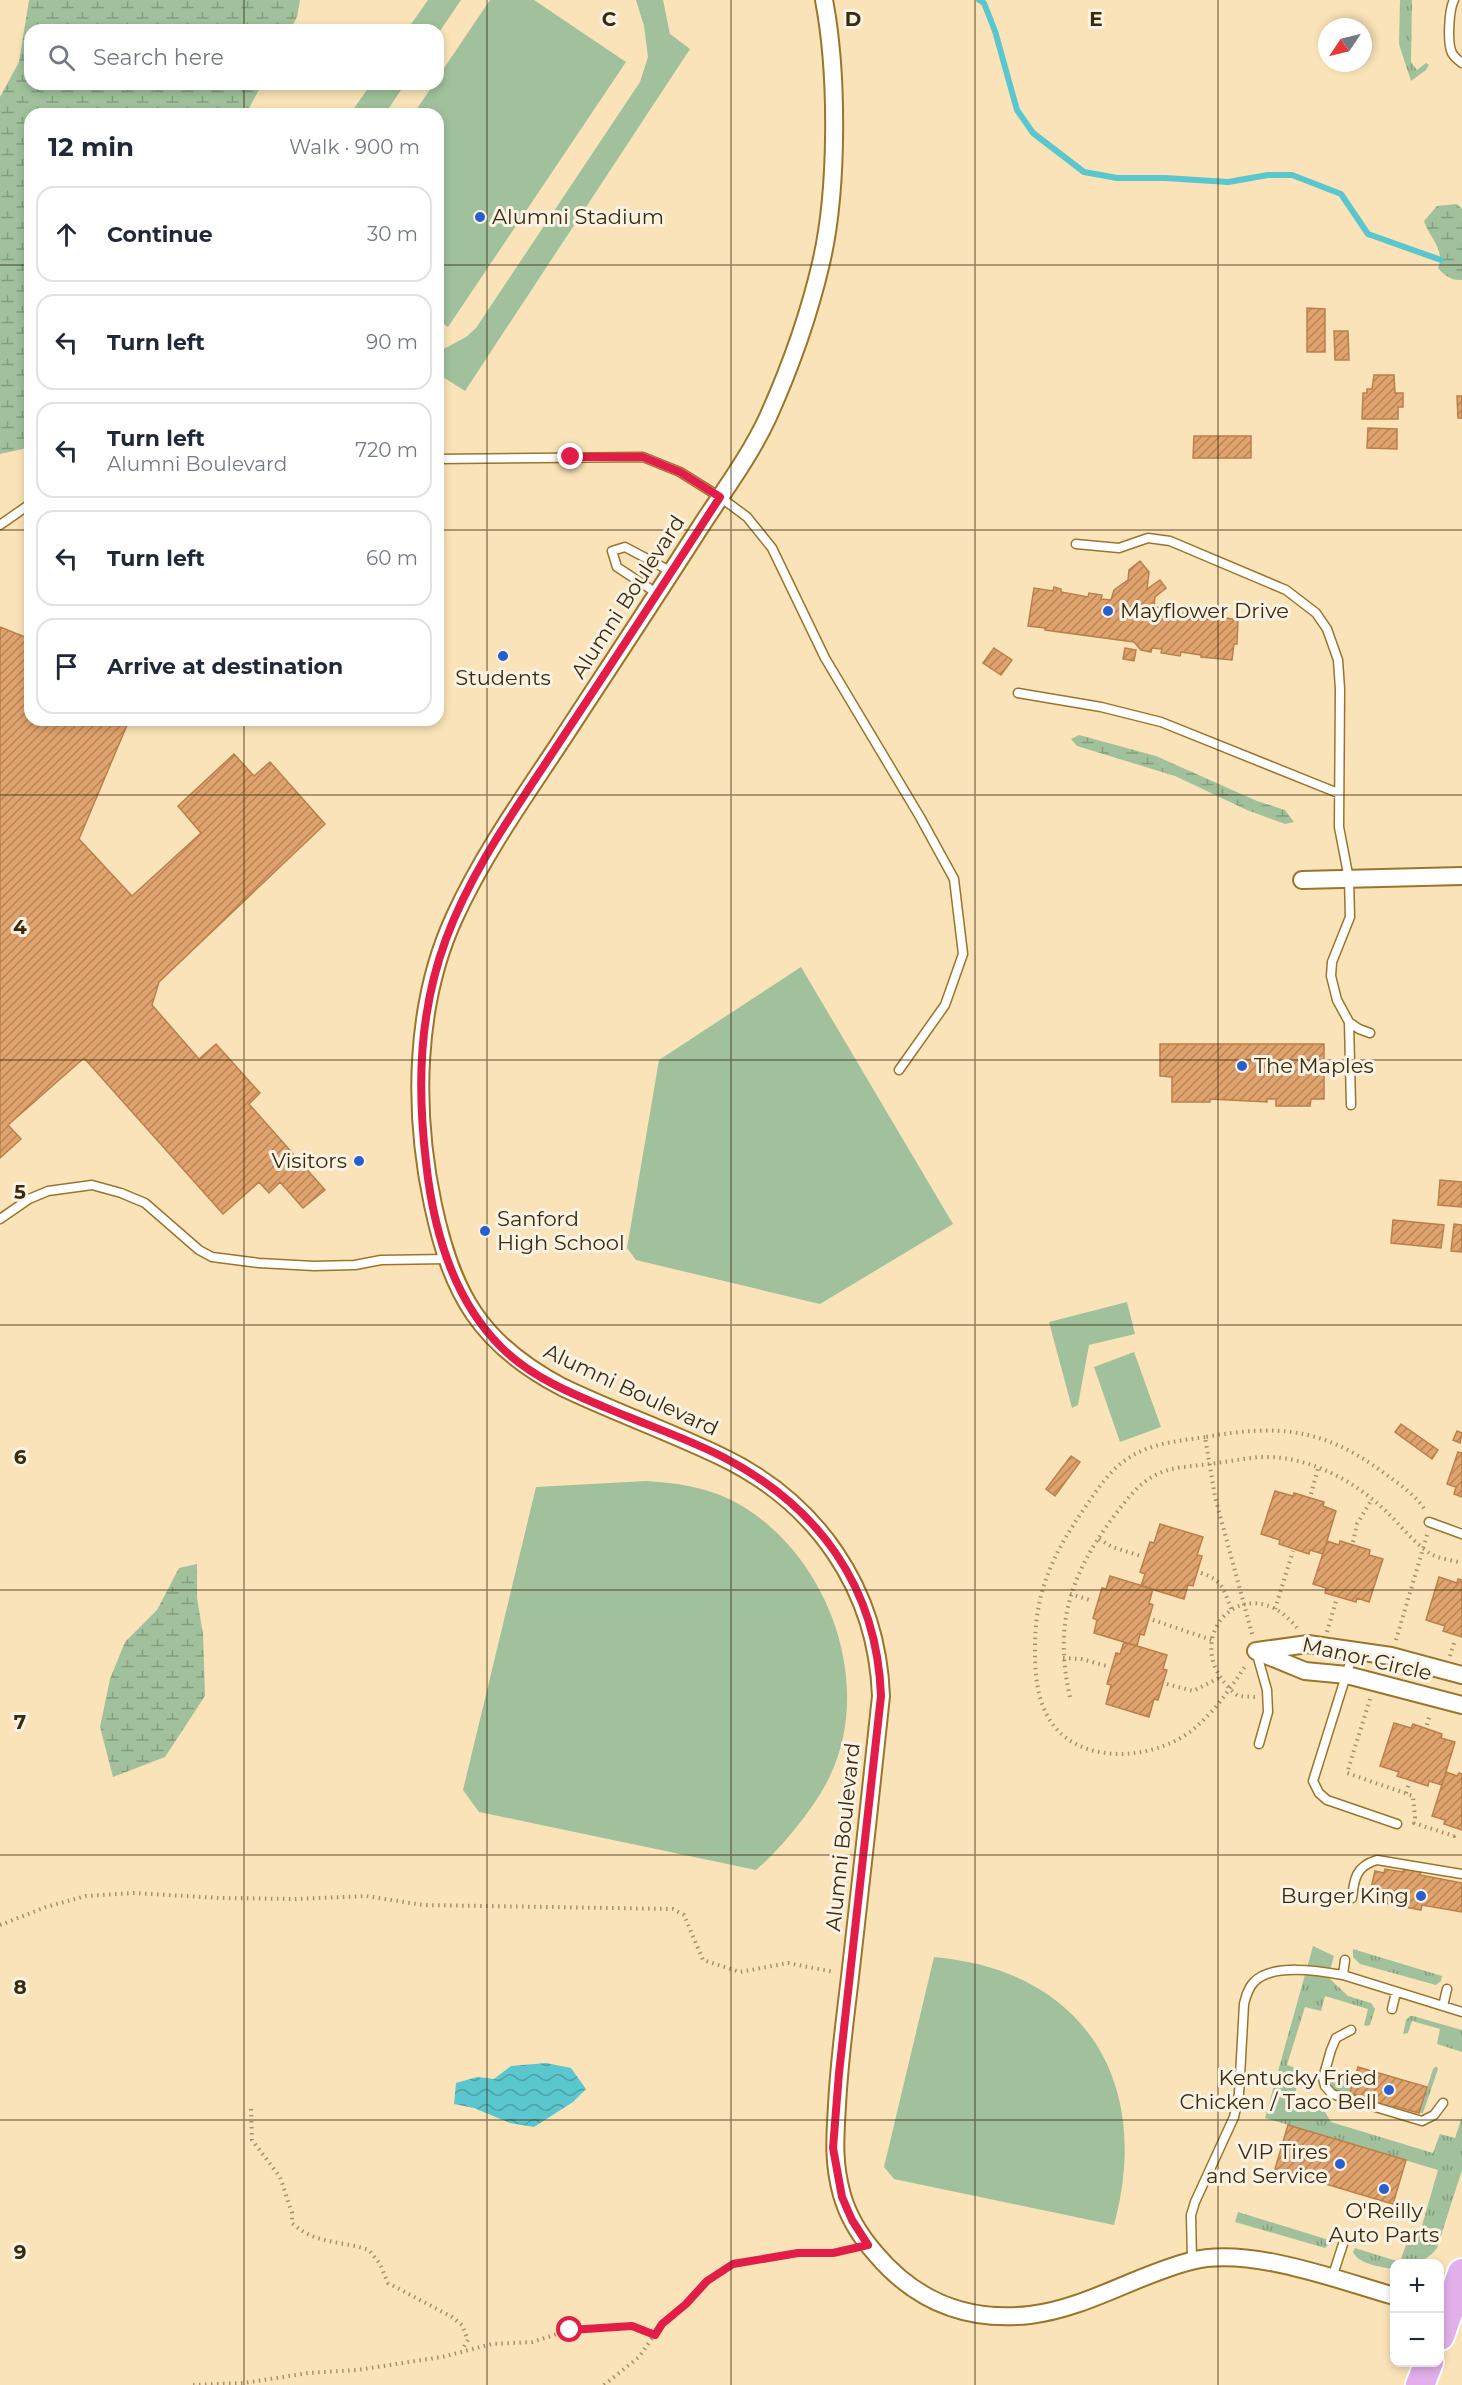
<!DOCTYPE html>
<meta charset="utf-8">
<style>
:root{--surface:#fff;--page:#f2f2f3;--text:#1f2937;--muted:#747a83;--line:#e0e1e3}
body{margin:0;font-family:Montserrat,sans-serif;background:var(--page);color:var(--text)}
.controls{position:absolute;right:18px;bottom:18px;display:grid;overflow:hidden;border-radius:12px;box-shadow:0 3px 9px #0003}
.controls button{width:54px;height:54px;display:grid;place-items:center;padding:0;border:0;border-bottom:2px solid var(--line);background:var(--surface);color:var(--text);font:30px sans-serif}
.compass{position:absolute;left:1318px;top:18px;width:54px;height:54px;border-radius:50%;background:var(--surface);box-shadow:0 3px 9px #0003;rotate:235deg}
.stop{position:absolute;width:18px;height:18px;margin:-14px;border:4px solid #e11d48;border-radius:50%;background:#fff}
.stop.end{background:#e11d48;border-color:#fff;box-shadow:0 2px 6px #0008}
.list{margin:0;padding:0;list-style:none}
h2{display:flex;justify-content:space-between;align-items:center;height:78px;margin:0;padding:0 24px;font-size:26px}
h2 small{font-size:20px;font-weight:400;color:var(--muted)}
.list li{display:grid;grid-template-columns:39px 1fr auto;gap:18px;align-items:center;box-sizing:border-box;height:96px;margin:0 12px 12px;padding:0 12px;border:2px solid var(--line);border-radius:18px}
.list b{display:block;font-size:22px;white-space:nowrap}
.list p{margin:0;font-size:20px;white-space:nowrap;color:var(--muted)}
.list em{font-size:20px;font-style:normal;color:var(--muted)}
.icon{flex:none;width:33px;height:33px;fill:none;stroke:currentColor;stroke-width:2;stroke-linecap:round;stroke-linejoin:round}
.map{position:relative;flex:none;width:1462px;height:2385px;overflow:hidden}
.search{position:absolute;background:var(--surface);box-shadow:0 3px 9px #0003;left:24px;top:24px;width:420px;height:66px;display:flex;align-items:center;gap:15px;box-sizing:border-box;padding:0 21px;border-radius:18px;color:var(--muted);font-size:22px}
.panel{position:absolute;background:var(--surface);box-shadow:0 3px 9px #0003;left:24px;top:108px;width:420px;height:618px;border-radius:18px}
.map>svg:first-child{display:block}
</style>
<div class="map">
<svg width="1462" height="2385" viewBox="0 0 1462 2385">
<defs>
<pattern id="grass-tufts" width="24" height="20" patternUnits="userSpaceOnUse" patternTransform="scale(1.5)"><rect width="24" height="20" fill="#a0c19c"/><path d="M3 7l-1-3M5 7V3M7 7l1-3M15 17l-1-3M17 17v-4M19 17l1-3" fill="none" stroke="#839d7e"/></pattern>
<pattern id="wetland-marsh" width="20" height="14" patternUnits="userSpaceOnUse" patternTransform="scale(1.5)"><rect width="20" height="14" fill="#a0c19c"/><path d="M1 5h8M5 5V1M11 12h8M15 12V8" fill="none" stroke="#839d7e"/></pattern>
<pattern id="water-waves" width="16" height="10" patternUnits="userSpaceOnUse" patternTransform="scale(1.5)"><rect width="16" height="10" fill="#5ac6ce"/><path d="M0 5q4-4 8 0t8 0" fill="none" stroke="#4ba1a6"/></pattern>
<pattern id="building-hatch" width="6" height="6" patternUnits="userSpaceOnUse" patternTransform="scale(1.5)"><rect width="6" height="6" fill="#e1a36d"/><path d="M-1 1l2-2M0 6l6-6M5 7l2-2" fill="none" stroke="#b78558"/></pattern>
</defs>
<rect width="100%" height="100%" fill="#fae3b8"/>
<path fill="url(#grass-tufts)" d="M1400,0H1412L1411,62L1417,70L1426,63L1429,65L1426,70L1411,81L1399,44Z
M1313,1946L1334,1956L1328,1977L1348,1996L1371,2003L1375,2009L1370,2025L1366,2026L1364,2025L1368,2009L1325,1996L1321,2011L1305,2007L1287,2065L1301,2070L1292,2105L1307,2109L1309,2104L1324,2110L1331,2122L1433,2153L1440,2134L1455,2138L1462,2117V2170L1437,2248C1425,2264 1413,2263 1394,2264L1393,2269C1381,2267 1358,2264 1353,2252L1355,2248L1400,2262L1407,2242L1419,2236L1438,2170L1265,2118Z
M1353,1949L1442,1976L1441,1981L1436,1985L1360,1964L1353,1957Z
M1410,2016H1413L1462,2030V2052L1437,2044L1440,2029L1412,2021L1408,2033L1403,2034L1406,2020Z
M1436,2066L1438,2069L1423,2113H1419L1433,2069Z
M1331,2075L1354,2082L1351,2093L1375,2100L1374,2103L1336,2092L1329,2082Z
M1238,2212L1329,2240L1330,2243L1325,2248L1235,2222Z"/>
<path fill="url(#wetland-marsh)" d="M29,0H300L297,17L290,30H30V84H262L246,114H30V444L23,449L0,454V97L19,62Z
M1457,204L1462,209V280C1452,281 1444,275 1438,268C1446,250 1429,237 1424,221L1437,206Z
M1079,735L1156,756L1257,801L1285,810L1294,822L1285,824L1247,810L1175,776L1077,746L1071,739Z
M197,1564V1598L203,1634L205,1696L165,1757L113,1777L100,1727L110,1679L125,1642L157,1610L179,1568Z"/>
<path fill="#a0c19c" d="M428,0H461L438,34V30H407Z
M490,0H534L626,62L448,327L438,320V114H413L434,84H438V77Z
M636,0H663L670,34L690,49L465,391L443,377L438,378V352L466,337L476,328L640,82L648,57L644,26Z
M371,84H405L385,114H350Z
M801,967L953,1224L820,1304L636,1260L627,1248L659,1060Z
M1127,1302L1135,1334L1089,1345L1078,1405L1072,1408L1049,1322Z
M1134,1352L1161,1427L1120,1442L1094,1367Z
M646,1481C679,1483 713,1488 742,1506C829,1558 875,1685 829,1778C815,1807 781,1849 756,1870L479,1812L463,1790L536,1487Z
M934,1957C1084,1970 1153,2082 1114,2225L894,2179L884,2167Z"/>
<path fill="url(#water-waves)" d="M546,2063L571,2068L586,2089L573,2102L534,2127L510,2123L474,2108L454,2104L456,2083L477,2077L494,2079L511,2066Z"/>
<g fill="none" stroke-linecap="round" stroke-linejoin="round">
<path stroke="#5ac6ce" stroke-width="6" d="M979,0L984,3L995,31L1017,110L1033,133L1084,172L1117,178H1165L1228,182L1268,175H1292L1341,194L1368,234L1441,260"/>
</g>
<path fill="url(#building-hatch)" stroke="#bb804a" stroke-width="1.5" d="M1307,308L1325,309V352H1307Z
M1334,331H1348L1349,360H1335Z
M1374,375H1394L1395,393H1403V407H1398V419H1362L1363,393H1367V389H1372Z
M1457,396H1462V418H1458Z
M1368,428L1397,429V449L1367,448Z
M1194,436H1251V458H1193Z
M1140,561L1149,572L1147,589L1160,580L1166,588L1155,597L1154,607L1186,610V612L1213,616V614L1221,615V617L1238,620L1237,644H1234L1232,660L1201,657V655L1181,652L1180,656L1161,653L1162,649L1152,648L1151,652L1141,650L1134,642L1045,630V628L1028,626L1034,588L1053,591L1054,587L1061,589V592L1088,597L1089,593L1102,595L1101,599L1111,600L1114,590L1128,580L1129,570Z
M0,627L30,639V720H119L127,725L79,839L132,896L201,833L178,806L234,754L254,776L270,762L325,824L159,982L152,1005L199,1059L216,1044L260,1093L249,1104L325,1190L303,1208L280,1182L269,1193L259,1182L223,1214L84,1058L8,1125L21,1139L0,1158Z
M994,648L1012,660L1001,675L983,663Z
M1125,648L1136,650L1134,661L1123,659Z
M1160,1044H1324V1099H1311L1310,1106H1276V1099H1267V1102L1210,1099V1102H1172V1077L1160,1076Z
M1440,1180L1462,1182V1207L1438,1205Z
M1393,1220L1444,1225L1441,1248L1391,1243Z
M1454,1224L1462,1225V1252L1451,1251Z
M1401,1424L1438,1450L1432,1459L1395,1432Z
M1457,1431L1462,1433L1460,1443L1453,1440Z
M1458,1452L1462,1453V1497L1454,1494L1456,1487L1447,1484Z
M1071,1456L1080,1462L1055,1496L1046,1489Z
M1275,1491L1293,1496L1294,1493L1324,1502L1323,1506L1336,1511L1323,1554L1310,1550L1309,1554L1279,1544L1280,1540L1261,1534Z
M1160,1524L1203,1537L1197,1555L1202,1556L1193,1586L1188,1585L1184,1599L1141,1586L1145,1574L1140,1572L1150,1542L1154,1543Z
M1327,1541L1339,1545L1340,1541L1370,1550L1369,1555L1383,1559L1369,1602L1357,1598L1356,1602L1325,1593L1326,1588L1313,1584Z
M1110,1576L1153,1589L1149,1603L1153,1605L1144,1635L1140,1634L1137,1646L1094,1633L1097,1620L1093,1618L1102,1588L1106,1589Z
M1439,1577L1457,1583L1458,1579L1462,1580V1637L1443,1631L1445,1626L1426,1620Z
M1124,1642L1167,1655L1163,1669L1167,1670L1158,1700L1154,1699L1149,1717L1106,1704L1111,1685L1107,1684L1116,1653L1120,1654Z
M1394,1723L1411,1728L1413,1724L1442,1734L1441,1738L1455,1742L1442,1785L1429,1781L1428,1786L1397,1776L1399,1772L1380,1766Z
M1446,1772L1457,1776L1459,1773L1462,1774V1830L1444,1824L1445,1820L1432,1816Z
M1404,1868L1421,1871L1420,1875L1462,1883V1912L1422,1905L1421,1910L1379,1902L1381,1889L1371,1888L1375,1871L1384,1873L1385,1869L1403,1872Z
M1358,2067L1427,2087L1419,2113L1394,2106L1393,2109L1374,2103L1375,2100L1350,2093Z
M1288,2125L1406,2160L1393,2204L1275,2169Z"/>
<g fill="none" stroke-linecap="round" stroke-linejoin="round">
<defs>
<path id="service" d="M1454,0C1449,9 1447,43 1452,53C1454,57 1458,60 1462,63
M438,459L643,457L680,472L720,497L747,517L772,548L825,658L920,817L954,879L963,954L945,1005L899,1070
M0,525L30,504
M1076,544L1119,548L1148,538L1170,541L1286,590L1316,613L1327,629L1338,660L1340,689L1339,827L1349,879L1350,917L1332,962L1331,976L1337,1000L1349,1022L1351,1105
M658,594L617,567L612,551L625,547L672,572
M1018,693L1101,707L1161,722L1338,793
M1349,1022L1359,1029L1370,1033
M0,1219L29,1199L48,1191L92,1185L121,1193L145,1203L199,1250L212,1257L259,1263L314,1266L355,1265L381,1260L448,1259
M1429,1522L1462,1534
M1354,1650L1313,1781L1319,1793L1327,1800L1397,1824
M1256,1651L1267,1690L1268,1712L1259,1744
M1352,1898C1354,1879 1356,1866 1377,1860L1462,1874
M1345,1960L1343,1975L1462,2012
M1443,2006L1447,1989
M1392,2009L1396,1992
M1351,2030L1336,2038L1331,2050L1323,2078L1325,2086L1332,2094L1422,2121L1434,2115L1443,2103
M1192,2260L1191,2215L1195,2202L1234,2117L1239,2094L1244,2004C1246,1996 1248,1988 1254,1982C1272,1963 1320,1971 1343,1975
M1332,2278L1343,2244"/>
<path id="minor" d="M824,0C838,73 838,191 821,263C809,315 790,368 768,417C750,456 723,492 699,529C653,601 606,672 559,744C522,800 483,855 455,916C414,1004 413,1112 433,1205C452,1294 480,1344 562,1387C614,1412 668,1431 720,1456C817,1502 877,1589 881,1696C871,1790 861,1883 850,1977C845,2020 839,2062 837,2106C835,2138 833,2163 842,2195C848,2216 861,2237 875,2253C916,2302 967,2322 1030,2315C1087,2308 1136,2275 1191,2261C1249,2246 1338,2280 1394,2296
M1302,880L1462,876
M1256,1651L1305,1671L1347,1675L1462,1705
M1257,1651L1308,1644L1391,1656L1462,1675"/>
<path id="trunk" d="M1440,2336L1462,2273
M1420,2385L1429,2362"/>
</defs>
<use href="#service" stroke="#9a752a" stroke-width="11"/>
<use href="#minor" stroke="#9a752a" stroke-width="20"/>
<use href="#trunk" stroke="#fff" stroke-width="32"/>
<path stroke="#a4916b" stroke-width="4" stroke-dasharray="1.5 4.5" stroke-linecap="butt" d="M1205,1437C1179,1441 1150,1443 1127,1459C1110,1470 1097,1490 1086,1506C1052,1555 1034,1593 1035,1653C1035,1672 1037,1694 1045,1711C1069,1766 1149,1763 1191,1731C1214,1713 1230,1689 1246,1665
M1311,1494L1318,1468
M1099,1539L1112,1547L1141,1556
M1353,1542L1357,1524L1372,1499
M1201,1573C1224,1581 1222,1588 1232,1610
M1070,1594L1093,1601
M1275,1609L1293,1551
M1153,1620L1212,1640
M1327,1632L1336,1601
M1252,1634L1215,1497L1205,1437C1278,1424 1324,1428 1384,1473C1399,1484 1415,1494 1425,1510
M1396,1640L1427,1535
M1450,1656L1455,1640
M1063,1658L1081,1659L1107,1666
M1167,1684L1193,1691L1219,1678
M1070,1697C1054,1626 1069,1578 1111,1520C1125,1502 1138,1482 1160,1473C1173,1467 1187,1467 1200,1465C1220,1463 1240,1459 1260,1457C1307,1455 1354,1480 1388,1513C1401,1526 1415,1544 1431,1554C1440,1559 1452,1560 1462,1563
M1255,1697L1238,1696C1171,1643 1245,1562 1297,1628
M1370,1699L1347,1773L1413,1796L1415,1818L1414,1823L1454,1836L1455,1833
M1427,1725L1430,1714
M1406,1793L1409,1784
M0,1925L46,1907L86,1896L134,1893L219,1898L294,1899L366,1896L423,1905L673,1909L684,1915L703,1960L740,1972L788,1963L834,1972
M251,2109L252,2140L280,2177L292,2213V2223C316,2245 340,2240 369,2250L380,2264L388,2283L452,2317L462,2325L468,2340L462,2350
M193,2385L244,2383L308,2373L357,2370L442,2357L492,2344L532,2342L570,2330L632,2326L655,2335
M604,2385L639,2357L662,2324L686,2304L707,2281L733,2264L798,2253H833L852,2249"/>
<use href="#service" stroke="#fff" stroke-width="8"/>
<use href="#minor" stroke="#fff" stroke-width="16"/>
<use href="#trunk" stroke="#e2afea" stroke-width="28"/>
</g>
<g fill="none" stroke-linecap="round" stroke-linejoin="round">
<path stroke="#e11d48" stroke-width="8" d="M570,2330L632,2326L655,2335L662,2324L686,2304L707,2281L733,2264L798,2253H833L868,2245L852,2220L842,2197L833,2148L839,2073L881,1696C877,1587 819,1507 723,1457C692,1441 658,1429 626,1416C583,1398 535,1381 501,1347C453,1299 433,1228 426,1162C417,1085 419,1012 446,939C472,868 518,806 559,743C613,662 667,579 720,497L680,472L643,457H571"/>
</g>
<path fill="none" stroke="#3a2b0c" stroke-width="1.5" stroke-opacity="0.55" d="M244,0V30M487,0V2385M731,0V2385M975,0V2385M1218,0V2385M244,84V114M0,265H30M438,265H1462M0,530H30M438,530H1462M244,720V2385M0,795H1462M0,1060H1462M0,1325H1462M0,1590H1462M0,1855H1462M0,2120H1462"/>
<g fill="#285fcd" stroke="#faf2e4" stroke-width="2">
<circle cx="480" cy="217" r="6"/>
<circle cx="1108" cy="611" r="6"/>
<circle cx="503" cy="656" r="6"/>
<circle cx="1242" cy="1066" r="6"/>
<circle cx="359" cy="1161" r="6"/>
<circle cx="485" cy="1231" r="6"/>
<circle cx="1421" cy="1896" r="6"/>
<circle cx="1389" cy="2090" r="6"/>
<circle cx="1340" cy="2164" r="6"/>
<circle cx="1384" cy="2189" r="6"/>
</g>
<g text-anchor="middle" stroke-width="6" stroke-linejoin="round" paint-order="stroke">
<g font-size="21" fill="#3a2b0c" stroke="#faf2e4" text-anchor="start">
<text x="492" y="224">Alumni Stadium</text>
<text x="1120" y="618">Mayflower Drive</text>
<text x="503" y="685" text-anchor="middle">Students</text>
<text x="1254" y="1073">The Maples</text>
<text x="347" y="1168" text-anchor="end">Visitors</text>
<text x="497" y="1226">Sanford<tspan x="497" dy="24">High School</tspan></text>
<text x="1409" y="1903" text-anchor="end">Burger King</text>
<text x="1377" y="2085" text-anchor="end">Kentucky Fried<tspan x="1377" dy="24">Chicken / Taco Bell</tspan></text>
<text x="1328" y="2159" text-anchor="end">VIP Tires<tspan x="1328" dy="24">and Service</tspan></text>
<text x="1384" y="2218" text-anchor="middle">O'Reilly<tspan x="1384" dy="24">Auto Parts</tspan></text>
</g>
<g font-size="21" fill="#3a2b0c" stroke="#faf2e4">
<text transform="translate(628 597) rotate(-57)" y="7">Alumni Boulevard</text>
<text transform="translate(631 1390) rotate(25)" y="7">Alumni Boulevard</text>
<text transform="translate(1367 1659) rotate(13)" y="7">Manor Circle</text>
<text transform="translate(843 1837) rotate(-84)" y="7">Alumni Boulevard</text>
</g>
</g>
<g font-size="20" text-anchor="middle" font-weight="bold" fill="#3a2b0c" stroke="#faf2e4" stroke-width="6" stroke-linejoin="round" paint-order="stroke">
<text x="609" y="26">C</text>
<text x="853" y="26">D</text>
<text x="1096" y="26">E</text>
<text x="20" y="934">4</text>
<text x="20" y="1199">5</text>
<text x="20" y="1464">6</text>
<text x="20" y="1729">7</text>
<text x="20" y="1994">8</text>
<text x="20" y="2259">9</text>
</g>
</svg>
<div class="controls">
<button>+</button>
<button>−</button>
</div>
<svg class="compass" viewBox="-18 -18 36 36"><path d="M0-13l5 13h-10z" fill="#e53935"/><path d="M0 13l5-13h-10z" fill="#747a83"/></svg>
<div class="stop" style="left:570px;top:2330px"></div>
<div class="stop end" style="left:571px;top:457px"></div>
<div class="search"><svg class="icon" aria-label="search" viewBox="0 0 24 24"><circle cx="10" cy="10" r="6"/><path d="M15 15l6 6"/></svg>Search here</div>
<section class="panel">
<h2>12 min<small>Walk · 900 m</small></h2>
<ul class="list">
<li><svg class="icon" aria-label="ahead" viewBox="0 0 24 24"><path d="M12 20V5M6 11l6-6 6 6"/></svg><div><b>Continue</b></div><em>30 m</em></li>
<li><svg class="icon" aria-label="left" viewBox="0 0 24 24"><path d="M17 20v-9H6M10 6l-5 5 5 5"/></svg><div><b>Turn left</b></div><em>90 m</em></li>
<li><svg class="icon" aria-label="left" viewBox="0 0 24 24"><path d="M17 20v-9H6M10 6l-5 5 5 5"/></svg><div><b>Turn left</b><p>Alumni Boulevard</p></div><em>720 m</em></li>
<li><svg class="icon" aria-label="left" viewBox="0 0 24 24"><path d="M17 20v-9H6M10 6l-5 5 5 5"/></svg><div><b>Turn left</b></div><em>60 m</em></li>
<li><svg class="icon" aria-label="arrive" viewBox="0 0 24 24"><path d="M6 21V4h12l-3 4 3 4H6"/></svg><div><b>Arrive at destination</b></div></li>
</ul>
</section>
</div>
